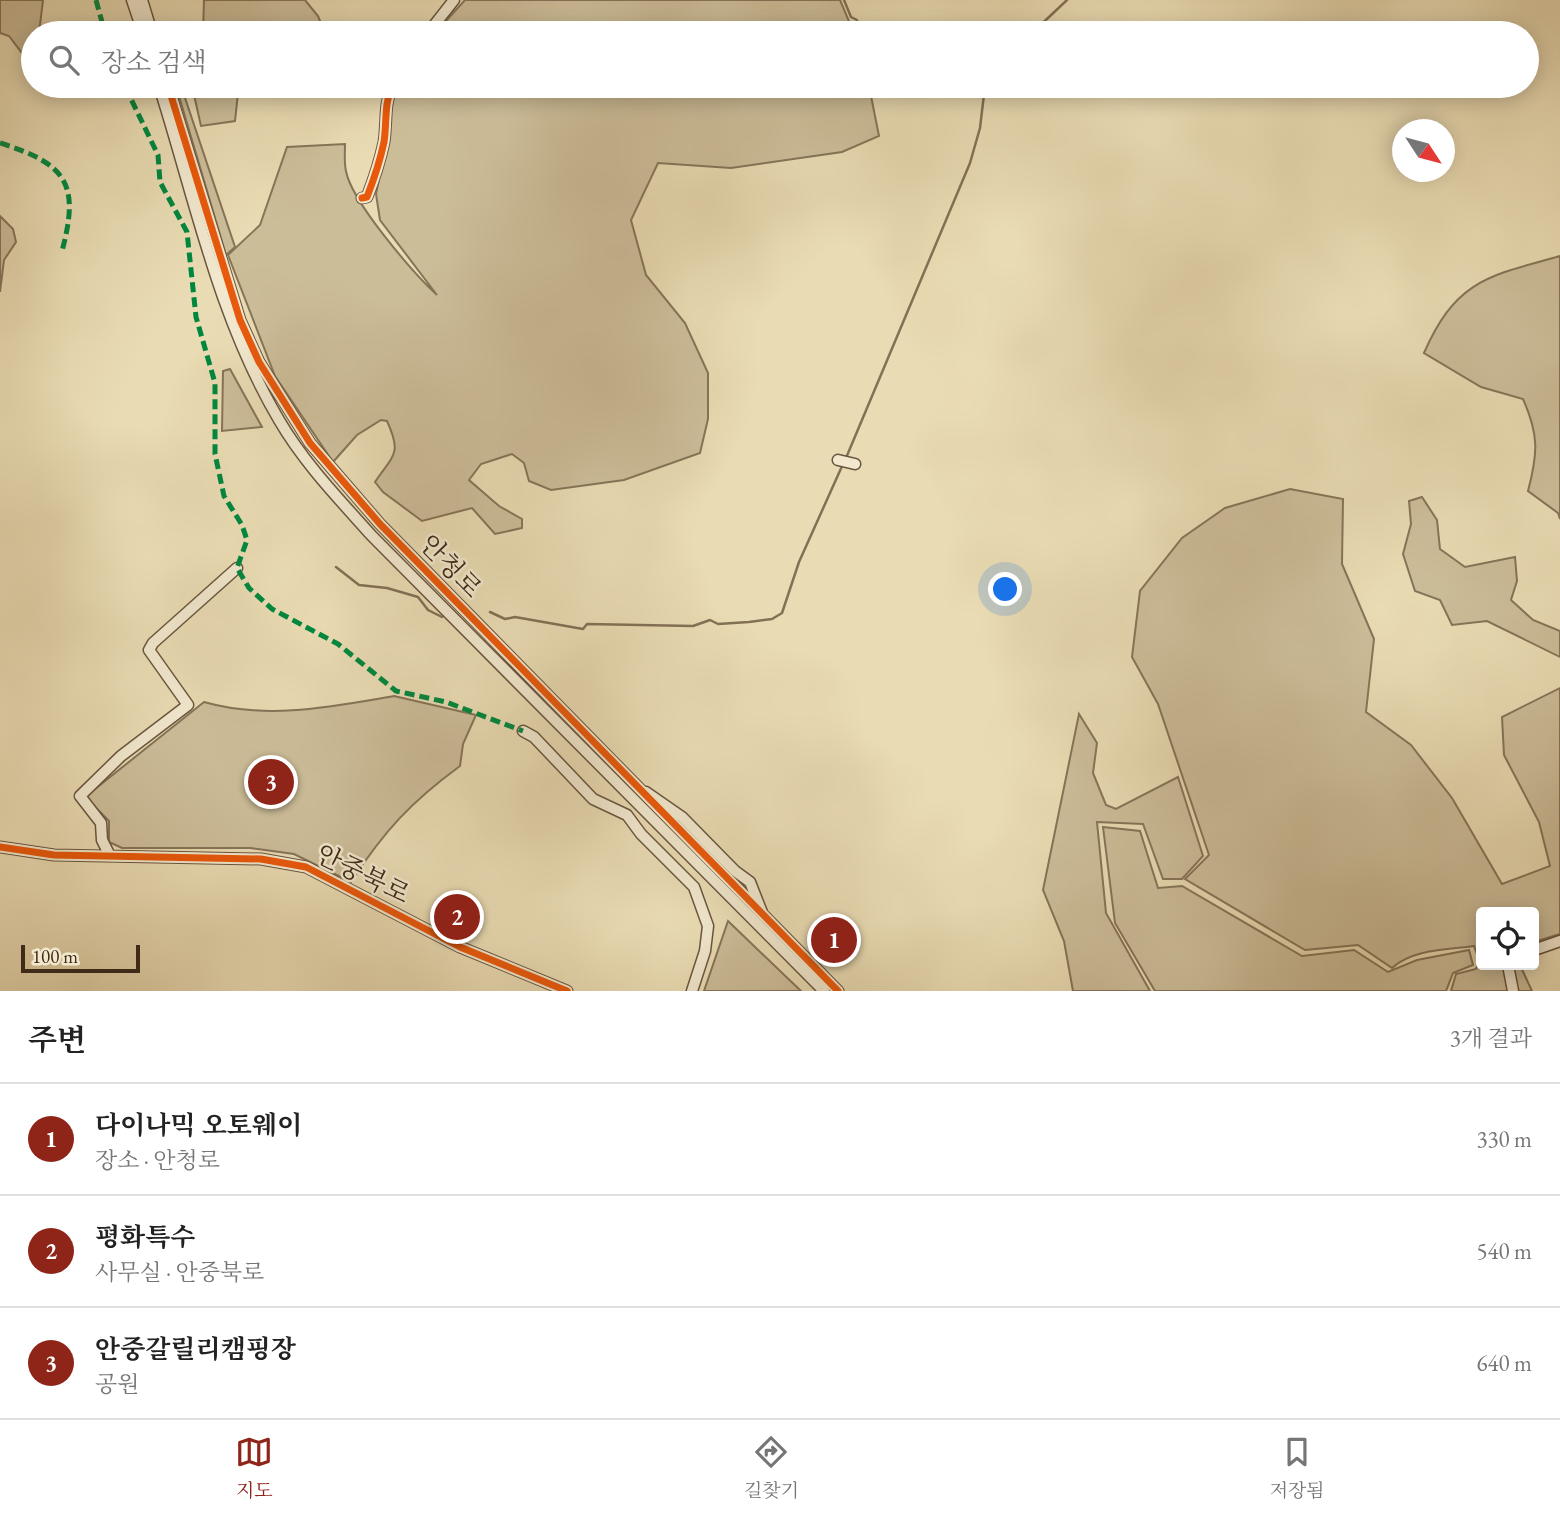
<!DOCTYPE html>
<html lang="ko">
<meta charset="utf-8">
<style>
:root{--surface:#fff;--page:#f2f2f2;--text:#222;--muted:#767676;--line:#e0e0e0;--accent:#8f2418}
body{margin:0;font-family:"EB Garamond","Noto Serif KR",serif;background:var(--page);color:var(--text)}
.controls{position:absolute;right:21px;bottom:21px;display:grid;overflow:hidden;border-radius:7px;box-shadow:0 4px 18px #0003}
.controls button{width:63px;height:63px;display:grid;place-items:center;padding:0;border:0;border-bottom:2px solid var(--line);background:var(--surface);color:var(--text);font:35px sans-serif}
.compass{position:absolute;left:1392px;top:119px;width:63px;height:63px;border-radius:50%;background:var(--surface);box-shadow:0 4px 18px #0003;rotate:126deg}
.scale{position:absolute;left:21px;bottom:18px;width:119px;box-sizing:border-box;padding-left:7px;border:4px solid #402a18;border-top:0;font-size:19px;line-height:24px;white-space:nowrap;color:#402a18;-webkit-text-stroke:5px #f1e8ce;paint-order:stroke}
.you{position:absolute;left:1006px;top:590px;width:24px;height:24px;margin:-18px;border:5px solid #fff;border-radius:50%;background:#1a73e8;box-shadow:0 0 0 10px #1a73e833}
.badge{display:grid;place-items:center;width:46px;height:46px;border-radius:50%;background:var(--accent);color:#fff;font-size:23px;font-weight:700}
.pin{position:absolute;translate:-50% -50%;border:4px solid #fff;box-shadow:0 2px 7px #0006}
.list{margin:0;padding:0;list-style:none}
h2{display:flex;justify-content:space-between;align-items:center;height:91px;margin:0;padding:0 28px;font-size:30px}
h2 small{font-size:23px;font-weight:400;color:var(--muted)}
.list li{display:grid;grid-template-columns:46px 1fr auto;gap:21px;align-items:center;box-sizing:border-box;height:112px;padding:0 28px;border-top:2px solid var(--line)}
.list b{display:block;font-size:26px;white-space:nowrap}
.list p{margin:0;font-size:23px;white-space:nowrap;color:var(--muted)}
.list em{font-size:23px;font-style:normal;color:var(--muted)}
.icon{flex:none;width:38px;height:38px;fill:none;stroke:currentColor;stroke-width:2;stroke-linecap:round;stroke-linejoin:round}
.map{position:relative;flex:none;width:1560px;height:991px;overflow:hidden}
.search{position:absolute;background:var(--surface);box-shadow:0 4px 18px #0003;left:21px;right:21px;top:21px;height:77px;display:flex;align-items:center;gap:18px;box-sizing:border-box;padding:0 24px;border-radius:38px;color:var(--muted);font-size:26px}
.sheet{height:427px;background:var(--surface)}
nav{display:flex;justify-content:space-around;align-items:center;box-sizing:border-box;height:98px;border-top:2px solid var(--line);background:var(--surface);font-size:19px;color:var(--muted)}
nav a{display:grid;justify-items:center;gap:4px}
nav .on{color:var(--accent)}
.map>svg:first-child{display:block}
</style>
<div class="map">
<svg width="1560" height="991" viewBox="0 0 1560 991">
<rect width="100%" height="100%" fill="#e9dbb3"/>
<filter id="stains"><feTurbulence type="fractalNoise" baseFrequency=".00286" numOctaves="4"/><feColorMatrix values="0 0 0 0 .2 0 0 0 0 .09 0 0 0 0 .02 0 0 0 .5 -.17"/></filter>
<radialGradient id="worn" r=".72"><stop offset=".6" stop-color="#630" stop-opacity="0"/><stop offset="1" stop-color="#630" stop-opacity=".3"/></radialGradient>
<path fill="#ccbd99" stroke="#867458" stroke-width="2" d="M0,0H43L39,33H33V50L22,53L9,36L0,33Z
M204,0H305L318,16L325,33H203Z
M465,0H840L854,33H435Z
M176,86H181L235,247L226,255Z
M192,86H342V95L238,93L235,121L201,126Z
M396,86H869L879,136L842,152L731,168L658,163L631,220L646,275L685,323L708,373V419L700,453L624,480L551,490L529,481L524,463L512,454L481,464L469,480L499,506L522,519V528L495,534L472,508L422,521L383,492L375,482C394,454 402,454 387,421L381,420L357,435L333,462L275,376L228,255L260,225L287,147L345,144C345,153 344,163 346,171C351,201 414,274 437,295L380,220L376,194L387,141L390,98Z
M0,216L13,229L16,242L4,260L0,292Z
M1560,256V519L1558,513L1528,491C1538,453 1539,435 1523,399L1481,387L1424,353C1456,280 1488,276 1560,256Z
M230,369L262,427L222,431L223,371Z
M1290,489L1343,499L1342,564L1374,639L1366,712L1411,745L1452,798L1502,884L1550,866L1539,822L1504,755L1502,717L1560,688V934L1534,942V912H1481V965H1520L1532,991H1451L1456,974L1476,969L1479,960L1474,946C1447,950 1413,949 1392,968L1358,945L1305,950L1185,879L1209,855L1158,704L1132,657L1140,591L1182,538L1225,508Z
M1422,497L1437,520L1440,549L1465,567L1515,557L1517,581L1511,600L1533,620L1560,631V657L1487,621L1452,625L1440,600L1415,591L1403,554L1411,524L1409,501Z
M394,696L476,715L463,744L460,766C411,802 384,831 351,882L294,854L250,848H122L109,842V821L85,797L204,702C267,720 330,707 394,696Z
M1079,714L1097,743L1093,773L1106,805L1116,809L1178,777L1203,856L1182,879H1163L1143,824L1097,822L1106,913L1150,991H1073L1064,941L1043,890Z
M1103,827L1140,831L1158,888L1182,886L1302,956L1354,950L1388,972L1417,960L1469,950L1473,965L1453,973L1446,991H1155L1115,923Z
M728,921L801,991H704Z"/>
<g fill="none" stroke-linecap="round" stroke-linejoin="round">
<path stroke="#837055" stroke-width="2.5" d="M844,0L851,17L857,20
M870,24L895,33
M1032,33L1067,0
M846,458L970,163L980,128L985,86
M336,567L359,585L387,588L418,597L428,610L442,617
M490,612L505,619L515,617L583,629L587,624L693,626L710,620L718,624L749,622L772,619L782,613L799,562L843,464"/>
<defs>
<path id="minor" d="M132,0L143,33
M142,0L152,33
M428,33L454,0
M159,86C195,199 218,317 279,420C304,463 339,499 372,536L824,991
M168,86L240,320L259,362L310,443L380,524L838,991
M362,198L367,197C374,179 380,161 384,142C387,122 384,104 392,86
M838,460L855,464
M523,731L534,737L593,799L627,815L641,834L694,887L708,926L705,951L692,991
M646,792L682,817L735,871L750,882L763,915
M0,847L54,855L261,859L306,867L460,947L567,991
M110,856L102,840L101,823L80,796L121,756L188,705L149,650L153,643L237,568
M1534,950L1560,941
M1508,965L1513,991"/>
</defs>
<use href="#minor" stroke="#6a563f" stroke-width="13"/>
<use href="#minor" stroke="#f1e8ce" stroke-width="10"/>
<path stroke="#00873e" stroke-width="5" stroke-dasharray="10 5" stroke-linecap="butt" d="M96,0L105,33
M128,86L130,97L158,155L160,182L187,232L196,317L215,383V454L224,496L242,525L247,540L237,568L249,588L272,609L338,644L396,691L446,702L523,731
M0,143C67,164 80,184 62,251"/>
<defs>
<path id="cycleway" d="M168,86L240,320L259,362L310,443L380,524L838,991
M362,198L367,197C374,179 380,161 384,142C387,122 384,104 392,86
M0,847L54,855L261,859L306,867L460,947L567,991"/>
</defs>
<use href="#cycleway" stroke="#f1e8ce" stroke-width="11"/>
<use href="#cycleway" stroke="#e8590c" stroke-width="7"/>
</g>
<g text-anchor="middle" stroke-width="5" stroke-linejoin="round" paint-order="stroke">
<g font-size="26" fill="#402a18" stroke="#f1e8ce">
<text transform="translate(451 566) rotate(46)" y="9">안청로</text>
<text transform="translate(363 874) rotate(26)" y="9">안중북로</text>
</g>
</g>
<rect width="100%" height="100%" filter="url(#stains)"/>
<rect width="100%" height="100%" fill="url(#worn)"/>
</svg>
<div class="controls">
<button><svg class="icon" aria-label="locate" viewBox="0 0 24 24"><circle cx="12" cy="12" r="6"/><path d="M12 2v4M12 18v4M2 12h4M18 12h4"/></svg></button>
</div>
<svg class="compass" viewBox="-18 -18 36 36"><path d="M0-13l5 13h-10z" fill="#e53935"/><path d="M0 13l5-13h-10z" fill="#767676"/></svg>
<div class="scale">100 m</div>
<div class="you"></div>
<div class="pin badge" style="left:834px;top:940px">1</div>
<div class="pin badge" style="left:457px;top:917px">2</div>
<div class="pin badge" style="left:271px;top:782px">3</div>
<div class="search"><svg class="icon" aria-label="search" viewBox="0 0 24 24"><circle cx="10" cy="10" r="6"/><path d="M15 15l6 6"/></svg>장소 검색</div>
</div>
<section class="sheet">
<h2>주변<small>3개 결과</small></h2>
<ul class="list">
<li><span class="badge">1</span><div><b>다이나믹 오토웨이</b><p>장소 · 안청로</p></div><em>330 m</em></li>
<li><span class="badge">2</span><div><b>평화특수</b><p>사무실 · 안중북로</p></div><em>540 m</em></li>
<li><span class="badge">3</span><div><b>안중갈릴리캠핑장</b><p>공원</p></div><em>640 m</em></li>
</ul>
</section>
<nav>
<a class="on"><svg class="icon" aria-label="map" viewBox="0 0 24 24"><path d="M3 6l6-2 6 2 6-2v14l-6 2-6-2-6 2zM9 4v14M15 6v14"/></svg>지도</a>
<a><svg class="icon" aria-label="directions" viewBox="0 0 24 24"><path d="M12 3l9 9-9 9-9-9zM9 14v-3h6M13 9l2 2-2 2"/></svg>길찾기</a>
<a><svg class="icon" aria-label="saved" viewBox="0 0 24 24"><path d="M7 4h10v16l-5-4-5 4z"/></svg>저장됨</a>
</nav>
